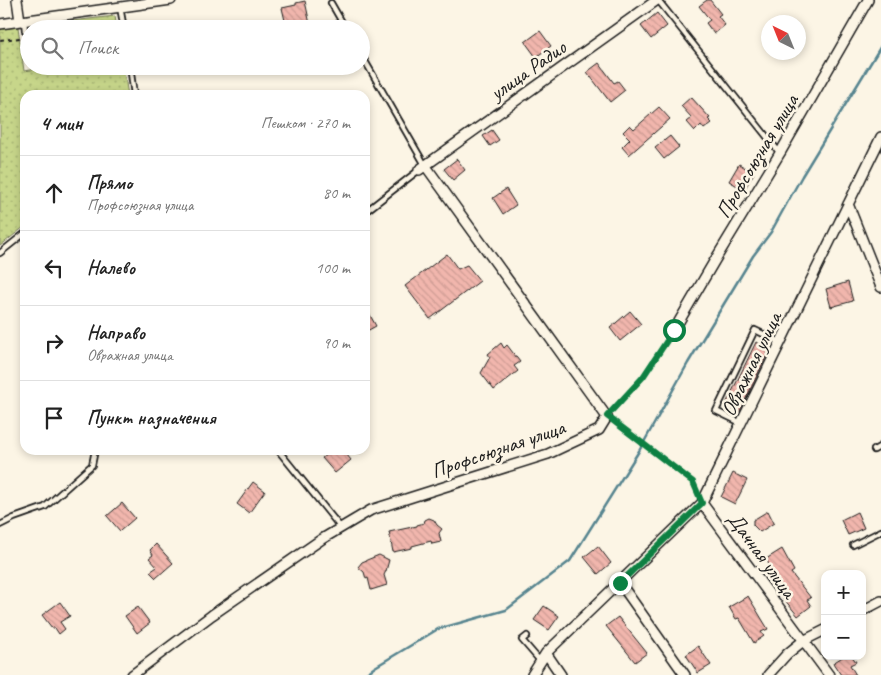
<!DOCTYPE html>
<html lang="ru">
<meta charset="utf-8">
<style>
:root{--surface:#fff;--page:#f2f2f2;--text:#222;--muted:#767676;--line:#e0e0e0}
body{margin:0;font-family:Caveat,sans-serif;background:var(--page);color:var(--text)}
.controls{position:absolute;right:15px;bottom:15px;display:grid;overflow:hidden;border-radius:10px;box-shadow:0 2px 8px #0003}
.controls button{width:45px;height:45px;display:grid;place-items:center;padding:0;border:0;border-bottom:1px solid var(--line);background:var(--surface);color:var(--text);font:25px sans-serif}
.compass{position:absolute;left:761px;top:15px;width:45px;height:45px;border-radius:50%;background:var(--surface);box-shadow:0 2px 8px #0003;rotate:317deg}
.stop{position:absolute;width:15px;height:15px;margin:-11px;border:4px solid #0b8043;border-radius:50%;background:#fff}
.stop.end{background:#0b8043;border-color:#fff;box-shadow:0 1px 5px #0008}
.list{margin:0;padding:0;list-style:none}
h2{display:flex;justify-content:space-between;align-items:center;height:65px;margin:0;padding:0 20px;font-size:21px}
h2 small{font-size:16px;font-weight:400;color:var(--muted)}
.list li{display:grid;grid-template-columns:32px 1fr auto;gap:15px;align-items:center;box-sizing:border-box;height:75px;padding:0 20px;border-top:1px solid var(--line)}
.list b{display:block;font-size:19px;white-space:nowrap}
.list p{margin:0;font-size:16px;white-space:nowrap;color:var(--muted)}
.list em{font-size:16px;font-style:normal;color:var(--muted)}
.icon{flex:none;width:28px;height:28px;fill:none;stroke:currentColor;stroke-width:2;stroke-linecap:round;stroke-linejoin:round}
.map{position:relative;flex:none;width:881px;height:675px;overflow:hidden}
.search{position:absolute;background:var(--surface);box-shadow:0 2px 8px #0003;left:20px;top:20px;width:350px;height:55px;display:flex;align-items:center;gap:12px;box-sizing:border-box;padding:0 18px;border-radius:28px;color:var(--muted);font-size:19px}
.panel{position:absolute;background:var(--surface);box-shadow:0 2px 8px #0003;left:20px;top:90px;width:350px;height:365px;border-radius:15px}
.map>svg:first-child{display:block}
</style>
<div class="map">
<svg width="881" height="675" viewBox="0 0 881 675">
<defs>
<pattern id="park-dots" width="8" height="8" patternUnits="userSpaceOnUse" patternTransform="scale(1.25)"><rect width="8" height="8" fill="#c7d68a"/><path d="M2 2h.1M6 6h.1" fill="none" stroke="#aab776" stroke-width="1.8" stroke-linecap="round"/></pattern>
<pattern id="building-back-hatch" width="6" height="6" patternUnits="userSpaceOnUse" patternTransform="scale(1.25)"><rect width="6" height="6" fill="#f1b6ad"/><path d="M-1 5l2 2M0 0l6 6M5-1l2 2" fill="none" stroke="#ce9c94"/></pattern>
</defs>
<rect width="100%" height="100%" fill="#fcf5e5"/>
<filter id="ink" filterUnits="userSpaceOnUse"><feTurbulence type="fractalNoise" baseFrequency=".02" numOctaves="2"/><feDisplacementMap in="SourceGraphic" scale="10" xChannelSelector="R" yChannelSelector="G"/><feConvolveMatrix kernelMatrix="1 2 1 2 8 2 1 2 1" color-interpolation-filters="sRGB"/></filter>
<g filter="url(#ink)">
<path fill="url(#park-dots)" stroke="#727953" d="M115,16L117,29H65L64,22Z
M18,27L24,71L57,66H123L128,95H25V226L0,246V29Z"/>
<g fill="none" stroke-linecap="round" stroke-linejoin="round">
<path stroke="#56848f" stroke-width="2.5" d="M364,675L375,667L438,629L506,610L570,561L639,451L688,363L753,256L771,232L802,176L881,46"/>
</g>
<path fill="url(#building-back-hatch)" stroke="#1c1c1c" d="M707,0H710L721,14L718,16L725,25L714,34L706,23L710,20L699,6Z
M305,1L311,29H287L282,8L296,5V3Z
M657,13L667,26L651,39L641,26Z
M540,31L551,46L536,57L525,42Z
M599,63L614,83L618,81L625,90L610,102L587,72Z
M691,97L710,118L708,119L712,123L704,129L701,125L695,131L687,122L692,118L681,106Z
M659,107L670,119L629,155L622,147L630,139L623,132L630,125L634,129Z
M492,130L499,140L490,146L483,136Z
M670,136L679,147L664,159L655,148Z
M457,159L465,170L453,180L444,169Z
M739,164L754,173L744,190L729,181Z
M506,189L516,205L503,214L493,198Z
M447,254L458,269L467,265L480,281L430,319L405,286Z
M848,282L853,301L831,307L826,289Z
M365,306L376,326L365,332Z
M630,311L641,324L620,341L610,328Z
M756,342L770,349L739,413L725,406Z
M501,343L504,348L507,345L520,362L514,366L518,371L494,390L481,373L490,357L488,354Z
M332,450H343L351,460L335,473L322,458Z
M733,473L747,480L735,504L721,497Z
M253,482L265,491L249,513L237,504Z
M122,503L135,518L120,531L107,516Z
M768,511L774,523L760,532L753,525V520Z
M857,512L864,528L848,535L841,520Z
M429,518L434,520L437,525L442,529L439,533L441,542L432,544L431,541L412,546V548L393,552L389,532L417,526V525L424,523L425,520Z
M156,544L173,563L156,578L150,572L157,567L149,558L153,555L150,550Z
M598,546L611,563L598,574L584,557Z
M782,549L794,571L791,573L811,598L807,600L811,606L798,616L779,593L783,590L766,559Z
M379,555L389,560L386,571L384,575L387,585L371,590L368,578L366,579L364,572L358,567L362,562Z
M748,596L768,629L761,632L764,636L754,643L739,618L736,619L729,607Z
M60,602L70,616L60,622L65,629L59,634L55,628H52L42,615Z
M544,606L559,616L549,630L534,620Z
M138,607L150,623L137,633L125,616Z
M618,617L647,653L635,662L606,626Z
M698,646L711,665L698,673L686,655Z
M844,656H852L856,662L850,665L856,675H841L833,663Z"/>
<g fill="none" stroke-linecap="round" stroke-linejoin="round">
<defs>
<path id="service" d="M658,0L779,152
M331,3L346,29
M120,7L124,29
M24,20L25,31
M361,54L425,165
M130,66L134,95
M365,212L419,170
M0,253L25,233
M741,423L716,411L755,330L780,342
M278,450L341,528
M874,450L881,446
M0,525L14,518L45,507L92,465L95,450
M853,545L881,531
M527,636L522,640L541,662"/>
<path id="minor" d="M17,0L20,21
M0,24L171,0
M419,170L657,0
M848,204L881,287
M674,330L715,260L780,153L868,0
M702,503L829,675
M620,583L685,675
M862,611L881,601
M546,653L561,675
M132,675L212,615L322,539L371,510L548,454L599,430L607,417L425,165
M532,675L546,653L702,503L881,137
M768,675L787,654L803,641L825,630"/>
</defs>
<use href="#service" stroke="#1c1c1c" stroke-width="8"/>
<use href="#minor" stroke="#1c1c1c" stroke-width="12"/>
<path stroke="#1c1c1c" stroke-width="2" stroke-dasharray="4 4" stroke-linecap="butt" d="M0,40L20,38
M613,409L643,377L670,337
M615,423L693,482L698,493"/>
<use href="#service" stroke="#fcf5e5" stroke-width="4.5"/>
<use href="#minor" stroke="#fcf5e5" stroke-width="9"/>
</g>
</g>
<g fill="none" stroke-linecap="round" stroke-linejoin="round" filter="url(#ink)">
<path stroke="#0b8043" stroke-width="6" d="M620,583L702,503L693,482L607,416L643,377L674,330"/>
</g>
<g text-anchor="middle" stroke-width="5" stroke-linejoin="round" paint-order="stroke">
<g font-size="21" fill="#1c1c1c" stroke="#fcf5e5">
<text transform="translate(528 70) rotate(-35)" y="7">улица Радио</text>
<text transform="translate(757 156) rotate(-59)" y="7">Профсоюзная улица</text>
<text transform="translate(751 364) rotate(-64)" y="7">Овражная улица</text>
<text transform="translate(498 449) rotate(-19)" y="7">Профсоюзная улица</text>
<text transform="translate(762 555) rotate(54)" y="7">Дачная улица</text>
</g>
</g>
</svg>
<div class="controls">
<button>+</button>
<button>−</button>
</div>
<svg class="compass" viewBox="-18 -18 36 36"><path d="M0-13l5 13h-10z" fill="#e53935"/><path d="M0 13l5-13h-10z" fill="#767676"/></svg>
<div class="stop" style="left:674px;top:330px"></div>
<div class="stop end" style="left:620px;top:583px"></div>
<div class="search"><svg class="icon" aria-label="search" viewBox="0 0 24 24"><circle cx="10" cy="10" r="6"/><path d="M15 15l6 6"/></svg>Поиск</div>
<section class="panel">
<h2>4 мин<small>Пешком · 270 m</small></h2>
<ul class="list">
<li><svg class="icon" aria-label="ahead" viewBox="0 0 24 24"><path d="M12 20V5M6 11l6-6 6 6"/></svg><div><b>Прямо</b><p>Профсоюзная улица</p></div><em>80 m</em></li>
<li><svg class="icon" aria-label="left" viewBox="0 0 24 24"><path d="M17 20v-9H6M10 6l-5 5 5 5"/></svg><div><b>Налево</b></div><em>100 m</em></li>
<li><svg class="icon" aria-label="right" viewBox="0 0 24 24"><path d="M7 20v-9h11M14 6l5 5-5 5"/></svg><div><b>Направо</b><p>Овражная улица</p></div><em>90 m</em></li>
<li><svg class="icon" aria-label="arrive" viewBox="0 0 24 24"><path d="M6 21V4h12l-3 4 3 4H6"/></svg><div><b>Пункт назначения</b></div></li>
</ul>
</section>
</div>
